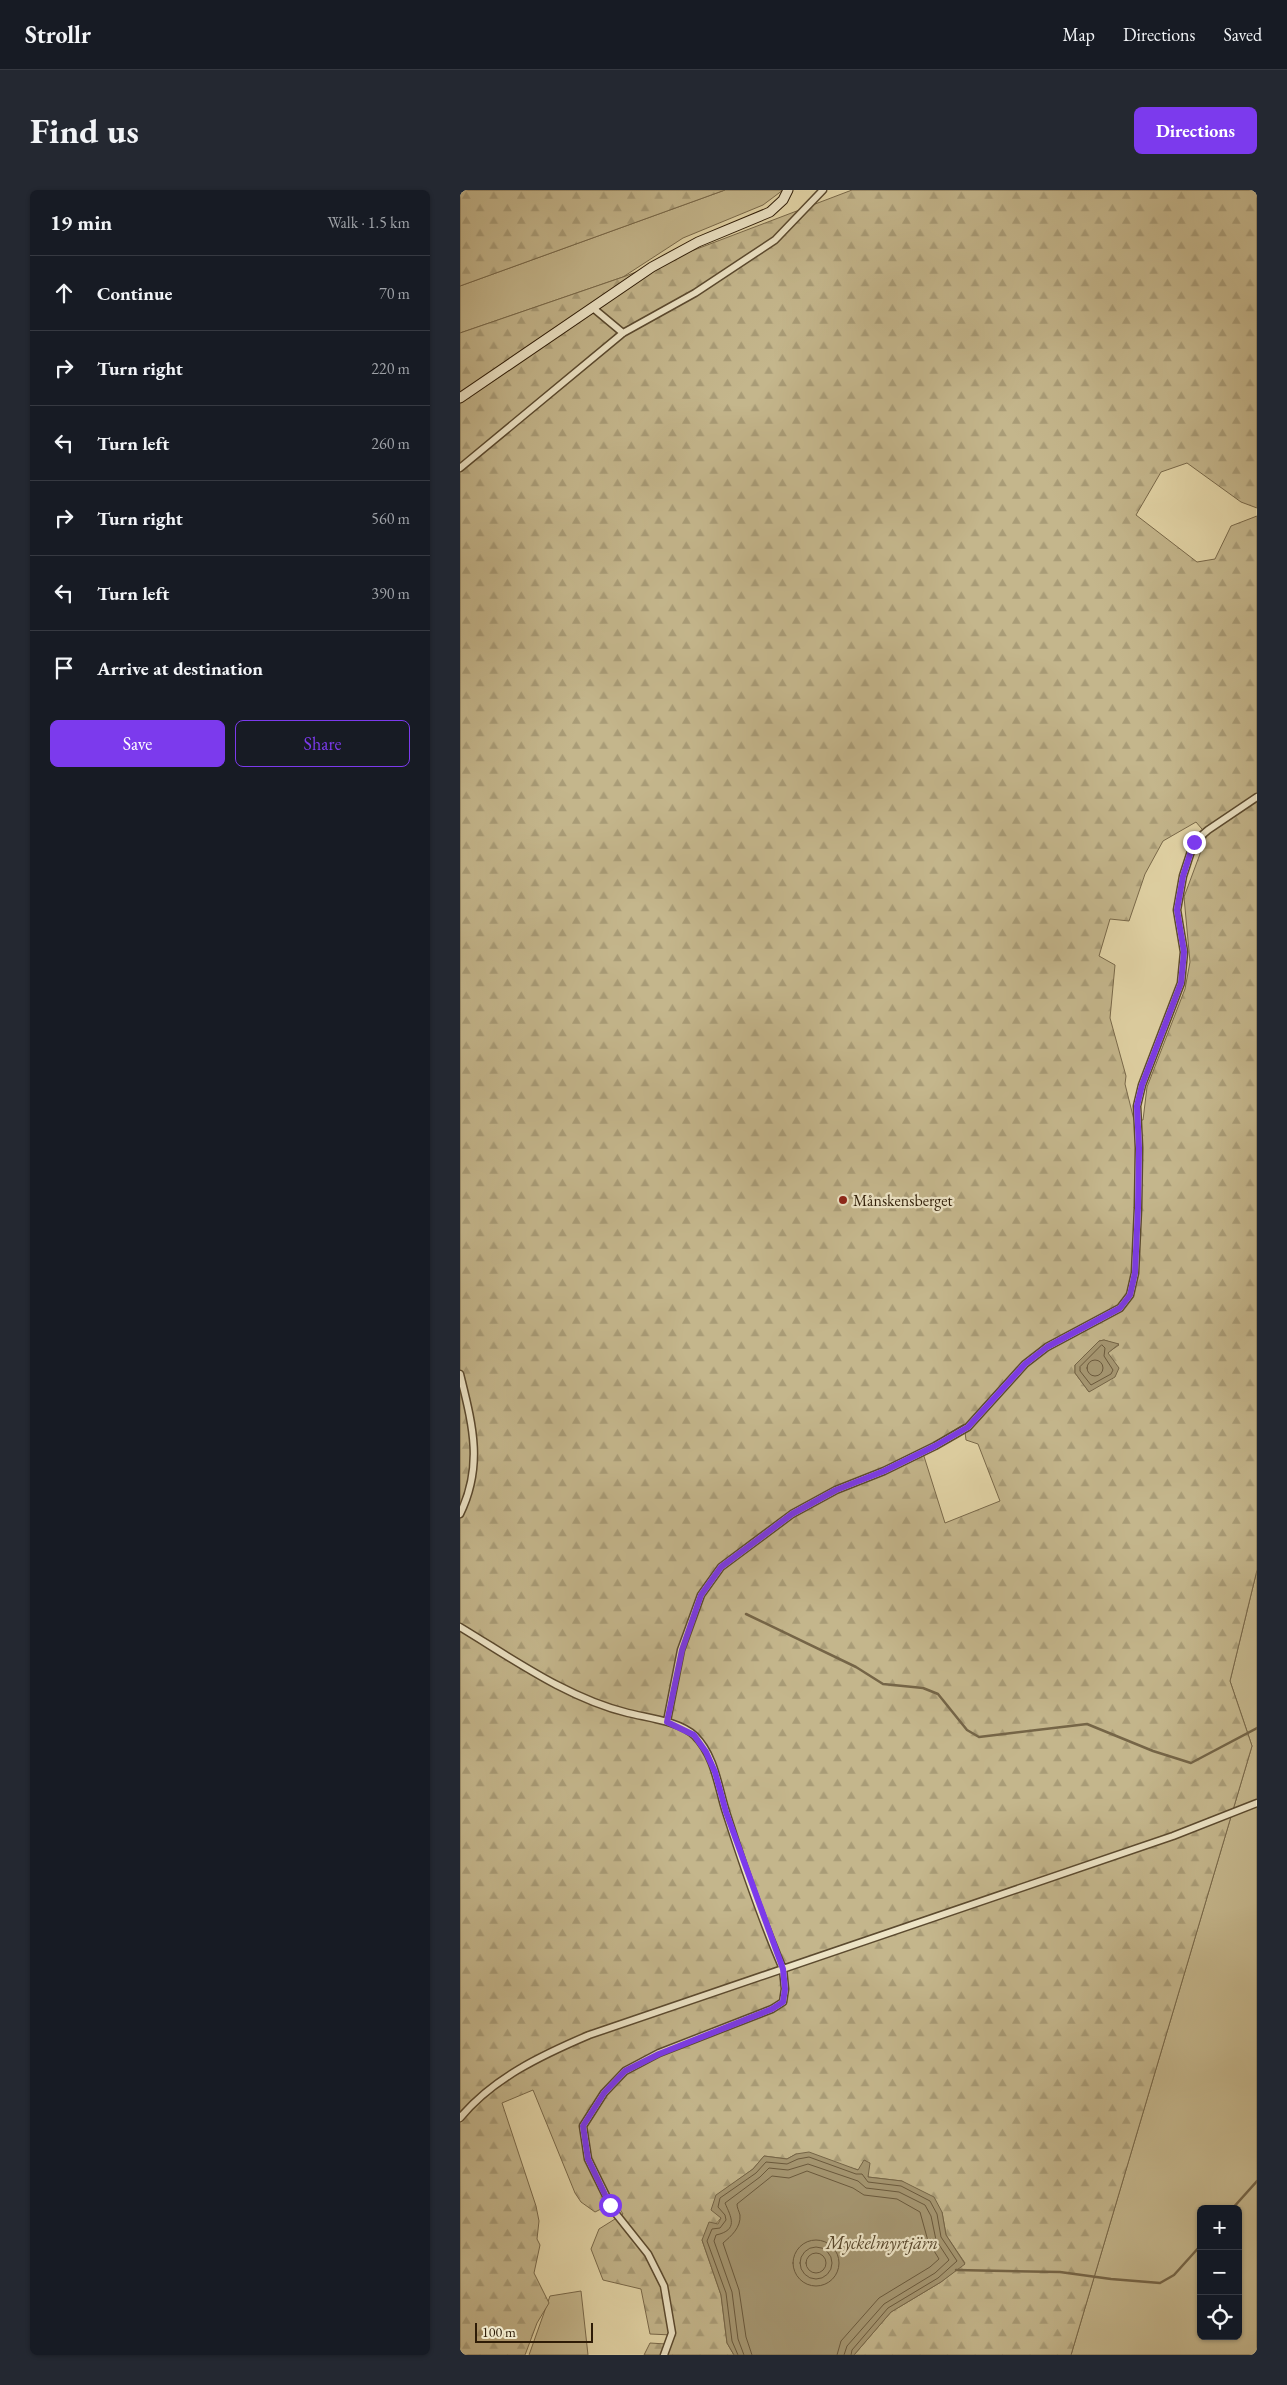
<!DOCTYPE html>
<meta charset="utf-8">
<style>
:root{--surface:#171b24;--page:#242831;--text:#f1f3f6;--muted:#9ea1a6;--line:#363941;--accent:#7c3aed}
body{margin:0;font-family:"EB Garamond",serif;background:var(--page);color:var(--text)}
.controls{position:absolute;right:15px;bottom:15px;display:grid;overflow:hidden;border-radius:8px;box-shadow:0 1px 4px #0004}
.controls button{width:45px;height:45px;display:grid;place-items:center;padding:0;border:0;border-bottom:1px solid var(--line);background:var(--surface);color:var(--text);font:25px sans-serif}
.scale{position:absolute;left:15px;bottom:12px;width:118px;box-sizing:border-box;padding-left:5px;border:2px solid #2e1c07;border-top:0;font-size:14px;line-height:18px;white-space:nowrap;color:#2e1c07;-webkit-text-stroke:4px #ede4c6;paint-order:stroke}
.stop{position:absolute;width:15px;height:15px;margin:-11px;border:4px solid #7c3aed;border-radius:50%;background:#fff}
.stop.end{background:#7c3aed;border-color:#fff;box-shadow:0 1px 5px #0008}
.list{margin:0;padding:0;list-style:none}
h2{display:flex;justify-content:space-between;align-items:center;height:65px;margin:0;padding:0 20px;font-size:21px}
h2 small{font-size:16px;font-weight:400;color:var(--muted)}
.list li{display:grid;grid-template-columns:32px 1fr auto;gap:15px;align-items:center;box-sizing:border-box;height:75px;padding:0 20px;border-top:1px solid var(--line)}
.list b{display:block;font-size:19px;white-space:nowrap}
.list em{font-size:16px;font-style:normal;color:var(--muted)}
.actions{display:flex;gap:10px;padding:15px 20px}
.actions a{flex:1;padding:11px 0;border:1px solid var(--accent);border-radius:8px;text-align:center;font-size:18px;color:var(--accent)}
.actions .main{background:var(--accent);color:#fff}
.icon{flex:none;width:28px;height:28px;fill:none;stroke:currentColor;stroke-width:2;stroke-linecap:round;stroke-linejoin:round}
.map{position:relative;flex:none;width:797px;height:2165px;overflow:hidden;border-radius:8px}
header{display:flex;align-items:center;gap:30px;box-sizing:border-box;height:70px;padding:0 25px;background:var(--surface);border-bottom:1px solid var(--line)}
header strong{font-size:24px}
nav{display:flex;gap:28px;margin-inline-start:auto;font-size:18px}
.intro{display:flex;align-items:center;justify-content:space-between;box-sizing:border-box;height:120px;padding:0 30px}
h1{margin:0;font-size:35px}
.button{padding:12px 22px;border-radius:8px;background:var(--accent);color:#fff;font-size:18px;font-weight:700}
main{display:flex;gap:30px;padding:0 30px}
aside{flex:1;background:var(--surface);border-radius:8px;box-shadow:0 1px 4px #0004}
.map>svg:first-child{display:block}
</style>
<header>
<strong>Strollr</strong>
<nav><a>Map</a><a>Directions</a><a>Saved</a></nav>
</header>
<div class="intro"><h1>Find us</h1><a class="button">Directions</a></div>
<main>
<aside>
<h2>19 min<small>Walk · 1.5 km</small></h2>
<ul class="list">
<li><svg class="icon" aria-label="ahead" viewBox="0 0 24 24"><path d="M12 20V5M6 11l6-6 6 6"/></svg><div><b>Continue</b></div><em>70 m</em></li>
<li><svg class="icon" aria-label="right" viewBox="0 0 24 24"><path d="M7 20v-9h11M14 6l5 5-5 5"/></svg><div><b>Turn right</b></div><em>220 m</em></li>
<li><svg class="icon" aria-label="left" viewBox="0 0 24 24"><path d="M17 20v-9H6M10 6l-5 5 5 5"/></svg><div><b>Turn left</b></div><em>260 m</em></li>
<li><svg class="icon" aria-label="right" viewBox="0 0 24 24"><path d="M7 20v-9h11M14 6l5 5-5 5"/></svg><div><b>Turn right</b></div><em>560 m</em></li>
<li><svg class="icon" aria-label="left" viewBox="0 0 24 24"><path d="M17 20v-9H6M10 6l-5 5 5 5"/></svg><div><b>Turn left</b></div><em>390 m</em></li>
<li><svg class="icon" aria-label="arrive" viewBox="0 0 24 24"><path d="M6 21V4h12l-3 4 3 4H6"/></svg><div><b>Arrive at destination</b></div></li>
</ul>
<div class="actions"><a class="main">Save</a><a>Share</a></div>
</aside>
<div class="map">
<svg width="797" height="2165" viewBox="0 0 797 2165">
<defs>
<pattern id="forest-firs" width="22" height="20" patternUnits="userSpaceOnUse" patternTransform="scale(1.25)"><rect width="22" height="20" fill="#c4b68c"/><path d="M5 1l3.5 6h-7zM16 11l3.5 6h-7z" fill="#a99c77"/></pattern>
</defs>
<rect width="100%" height="100%" fill="#e3d5a7"/>
<filter id="stains"><feTurbulence type="fractalNoise" baseFrequency=".004" numOctaves="4"/><feColorMatrix values="0 0 0 0 .2 0 0 0 0 .09 0 0 0 0 .02 0 0 0 .5 -.17"/></filter>
<radialGradient id="worn" r=".72"><stop offset=".6" stop-color="#630" stop-opacity="0"/><stop offset="1" stop-color="#630" stop-opacity=".3"/></radialGradient>
<path fill="#c4b68c" stroke="#79694a" fill-rule="evenodd" d="M265,0H323L303,15L223,48L163,87L0,143V96Z
M797,1380V2165H611L792,1556L770,1491ZM741,2019H778V2146H741Z
M121,2101L128,2165H69L90,2106Z"/>
<path fill="url(#forest-firs)" stroke="#79694a" fill-rule="evenodd" d="M0,0H265L0,96Z
M392,0H797V318L781,312L727,273L701,282L676,325L737,372L755,369L771,336L797,326V1380L770,1491L792,1556L611,2165H394L431,2122L481,2092L505,2073L486,2045L482,2022L442,1991L408,1987L405,1970L399,1980L336,1964L327,1969L304,1966L293,1979L256,2006L258,2024L261,2028L242,2050L261,2105L267,2153L274,2165H184L190,2153L206,2154L212,2145L190,2144L181,2099L143,2090L131,2059L139,2039L163,2024L155,2012L135,2022L121,2012L115,2003L73,1900L42,1913L76,2016L79,2031L77,2049L80,2055L74,2083L89,2113L77,2133L65,2165H0V143L163,87ZM736,632L747,645L724,707L730,772L725,799L687,897L683,930H674L665,894L666,886L650,828L655,775L639,766L650,729L669,731L685,684L703,651ZM644,1150L659,1155L647,1163L629,1202L615,1183V1175L639,1151ZM504,1234L506,1250L518,1254L540,1311L485,1333L462,1260Z"/>
<path fill="#a59671" stroke="#756547" d="M644,1150L659,1154L648,1163L659,1178L655,1187L629,1202L615,1183V1175L639,1151Z
M349,1962L398,1980L404,1970L410,1973L408,1987L442,1991L474,2007L482,2022L486,2045L505,2074L481,2092L431,2122L394,2165H274L267,2153L261,2105L242,2050L249,2032L258,2034L261,2028L251,2020L256,2005L293,1979L304,1966L327,1969L336,1964Z"/>
<g fill="none" stroke-linecap="round" stroke-linejoin="round">
<path stroke="#6a593c" stroke-width="1" d="M642,1155L645,1158L644,1166L653,1180L651,1184L631,1195L620,1181V1177Z
M627 1178a8 8 0 1 1 16 0a8 8 0 1 1-16 0Z
M333 2073a23 23 0 1 1 46 0a23 23 0 1 1-46 0Z
M340 2073a16 16 0 1 1 32 0a16 16 0 1 1-32 0Z
M346 2073a10 10 0 1 1 20 0a10 10 0 1 1-20 0Z
M278,2165L272,2151L266,2103L247,2051L252,2039L260,2038L266,2030L265,2025L258,2017L260,2008L296,1983L306,1972L327,1974L338,1969L349,1967L396,1984H402L408,1992L441,1996L470,2011L477,2024L481,2047L497,2071L478,2088L428,2118L392,2160L391,2165
M284,2165L278,2149L272,2102L254,2051L256,2045C279,2040 271,2027 265,2013L300,1987L309,1978L328,1980L348,1974L398,1991L406,1998L439,2002L465,2015L471,2026L476,2050L489,2070L475,2083L424,2114L387,2156L384,2165
M292,2165L286,2147L279,2100L263,2053C271,2046 281,2038 280,2025C279,2021 277,2018 277,2014L312,1986L329,1988L347,1981L393,1998L404,2005L437,2009L460,2022L468,2051L479,2069L470,2077L419,2108L381,2151L377,2165"/>
<path stroke="#756547" stroke-width="2.5" d="M286,1424L396,1477L423,1494L463,1498L478,1504L507,1540L519,1547L627,1534L693,1561L731,1573L797,1538
M772,2019L797,1991
M496,2080L600,2082L651,2089L700,2093L714,2085L741,2055"/>
<defs>
<path id="minor" d="M133,118L163,143
M0,278L163,143L235,103L315,50L363,0
M0,1184C12,1233 24,1275 0,1324
M0,1437C53,1469 107,1508 168,1523C188,1528 219,1531 235,1546C255,1566 258,1597 266,1622C283,1675 301,1728 323,1779L325,1799L323,1812L312,1819L199,1863L165,1881L144,1903L123,1936L128,1969L153,2020L188,2064L204,2096L212,2143L204,2165
M207,1531L221,1460L241,1405L261,1377L332,1324L376,1300L424,1281L475,1256L508,1237L565,1174L587,1157L660,1118L670,1105L675,1083L678,1018L679,958L677,916L682,895L721,793L724,762L717,720L723,686L734,652L748,640L797,607
M0,1928C33,1888 82,1865 129,1845L713,1646L797,1613"/>
<path id="secondary" d="M0,208L192,77L238,52L310,22L323,10L328,0"/>
</defs>
<use href="#minor" stroke="#5b4a2f" stroke-width="9"/>
<use href="#secondary" stroke="#2e1c07" stroke-width="11"/>
<use href="#minor" stroke="#ede4c6" stroke-width="6"/>
<use href="#secondary" stroke="#ede4c6" stroke-width="9"/>
</g>
<g fill="none" stroke-linecap="round" stroke-linejoin="round">
<path stroke="#7c3aed" stroke-width="6" d="M150,2015L128,1969L123,1936L144,1903L165,1881L199,1864L312,1819L323,1812L325,1799L323,1779L266,1622L255,1582L246,1562L234,1545L207,1532L222,1460L241,1405L261,1377L332,1324L376,1300L424,1281L475,1256L508,1237L565,1174L587,1157L660,1118L670,1105L675,1083L678,1018L679,958L677,916L682,895L721,793L724,762L717,720L723,686L734,652"/>
</g>
<circle fill="#8f2418" stroke="#ede4c6" stroke-width="2" cx="383" cy="1010" r="5"/>
<g text-anchor="middle" stroke-width="4.5" stroke-linejoin="round" paint-order="stroke">
<g font-size="16" fill="#2e1c07" stroke="#ede4c6" text-anchor="start">
<text x="393" y="1016">Månskensberget</text>
</g>
<g font-size="18" font-style="italic" fill="#58472c" stroke="#ede4c6">
<text x="422" y="2059">Myckelmyrtjärn</text>
</g>
</g>
<rect width="100%" height="100%" filter="url(#stains)"/>
<rect width="100%" height="100%" fill="url(#worn)"/>
</svg>
<div class="controls">
<button>+</button>
<button>−</button>
<button><svg class="icon" aria-label="locate" viewBox="0 0 24 24"><circle cx="12" cy="12" r="6"/><path d="M12 2v4M12 18v4M2 12h4M18 12h4"/></svg></button>
</div>
<div class="scale">100 m</div>
<div class="stop" style="left:150px;top:2015px"></div>
<div class="stop end" style="left:734px;top:652px"></div>
</div>
</main>
